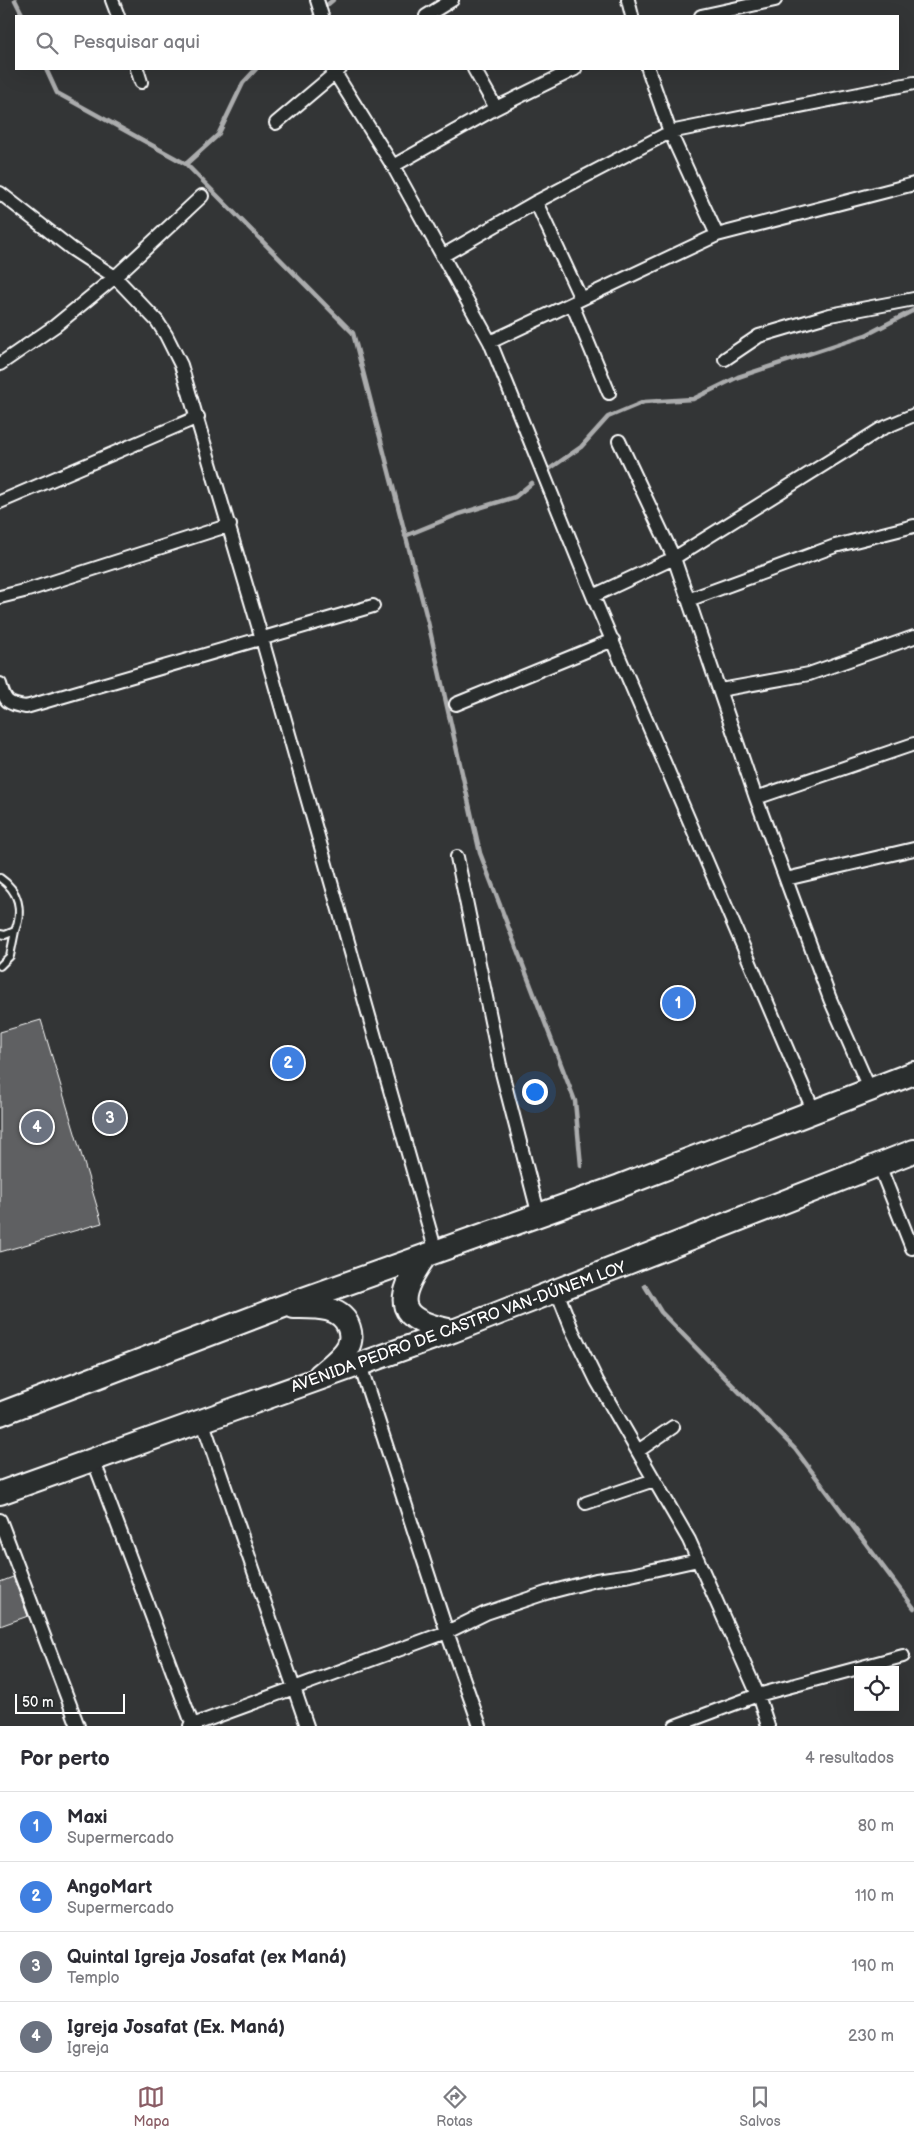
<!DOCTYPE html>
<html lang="pt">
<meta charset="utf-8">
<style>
:root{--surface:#fff;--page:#f2f2f3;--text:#2b2b33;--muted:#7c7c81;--line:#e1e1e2;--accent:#8a5d65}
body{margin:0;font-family:"Balsamiq Sans",sans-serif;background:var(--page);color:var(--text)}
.controls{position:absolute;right:15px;bottom:15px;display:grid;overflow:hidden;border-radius:0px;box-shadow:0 5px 20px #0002}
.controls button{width:45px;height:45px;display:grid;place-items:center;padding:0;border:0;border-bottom:1px solid var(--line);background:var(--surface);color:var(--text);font:25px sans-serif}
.scale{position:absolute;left:15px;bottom:12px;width:110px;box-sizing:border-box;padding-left:5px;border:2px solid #fff;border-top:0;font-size:14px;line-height:18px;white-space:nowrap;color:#fff;-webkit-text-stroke:4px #2a2d2e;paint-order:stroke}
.you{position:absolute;left:534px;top:1091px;width:18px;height:18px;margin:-12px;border:4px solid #fff;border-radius:50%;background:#1a73e8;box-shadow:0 0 0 8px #1a73e833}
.badge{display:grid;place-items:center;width:32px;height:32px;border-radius:50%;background:var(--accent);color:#fff;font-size:16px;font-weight:700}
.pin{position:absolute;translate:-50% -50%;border:2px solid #fff;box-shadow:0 1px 5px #0006}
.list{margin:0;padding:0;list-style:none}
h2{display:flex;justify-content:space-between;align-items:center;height:65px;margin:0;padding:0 20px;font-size:21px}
h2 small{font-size:16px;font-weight:400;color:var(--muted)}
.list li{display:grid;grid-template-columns:32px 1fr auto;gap:15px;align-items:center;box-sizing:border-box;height:70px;padding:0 20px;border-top:1px solid var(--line)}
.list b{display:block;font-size:19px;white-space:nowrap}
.list p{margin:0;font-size:16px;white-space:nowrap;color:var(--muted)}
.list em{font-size:16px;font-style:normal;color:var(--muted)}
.icon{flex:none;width:28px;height:28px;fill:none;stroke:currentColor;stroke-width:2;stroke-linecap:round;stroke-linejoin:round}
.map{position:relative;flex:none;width:914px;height:1726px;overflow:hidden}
.search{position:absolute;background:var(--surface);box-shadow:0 5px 20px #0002;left:15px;right:15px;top:15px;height:55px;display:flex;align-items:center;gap:12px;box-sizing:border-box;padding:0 18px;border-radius:0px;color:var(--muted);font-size:19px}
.sheet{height:345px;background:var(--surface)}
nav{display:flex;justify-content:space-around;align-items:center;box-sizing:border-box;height:70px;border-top:1px solid var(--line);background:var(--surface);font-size:14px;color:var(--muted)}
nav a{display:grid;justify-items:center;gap:2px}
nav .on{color:var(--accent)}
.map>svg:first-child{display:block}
</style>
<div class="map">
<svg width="914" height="1726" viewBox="0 0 914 1726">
<rect width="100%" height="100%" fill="#333536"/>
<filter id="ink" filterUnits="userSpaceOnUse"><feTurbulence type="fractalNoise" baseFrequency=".02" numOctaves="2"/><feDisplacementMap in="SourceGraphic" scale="10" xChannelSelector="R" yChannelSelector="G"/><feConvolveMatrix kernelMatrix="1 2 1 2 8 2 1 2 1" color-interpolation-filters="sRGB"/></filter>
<g filter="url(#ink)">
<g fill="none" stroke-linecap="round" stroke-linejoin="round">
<path stroke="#abacad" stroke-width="4.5" d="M15,0L23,16
M314,16L333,0
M46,69L57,93L186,164L353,333L428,622L480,853L575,1101L581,1166
M186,164L218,135L243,83L256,69
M548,470L581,447L608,417L644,402L693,399L738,377L866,335L914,310
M405,536L459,514L515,497L532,483
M645,1286L661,1312L795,1449L914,1608"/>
</g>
<path fill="#5f6162" stroke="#fff" d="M41,1020L102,1223L0,1252V1032Z
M13,1577L28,1616L0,1626V1582Z"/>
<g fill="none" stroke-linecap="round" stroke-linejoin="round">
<defs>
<path id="lane" d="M0,878C19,891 23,910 15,931L5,935L0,934
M0,966L10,956L15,931"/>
<path id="street" d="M112,0L118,16
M317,0L322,16
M628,0L632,16
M426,16L452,0
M701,16L775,0
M137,69L141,82
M474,69L496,108
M648,69L670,132L717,235
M335,73L393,166L490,342L593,596L814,1112
M276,123L340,69
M393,166L496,108L575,69
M0,193L72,249L115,277L157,321L166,335L181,365L262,639L436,1252
M536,202L581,299
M442,256L536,202L670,132L914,83
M572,304L609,393
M490,342L717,235L914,184
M725,359L759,336L830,315L914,299
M0,364L55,326L115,277L202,196
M619,441L674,558L756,798L830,999L870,1090
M0,502L198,417
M593,596L674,558L881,429L914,415
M0,597L28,590L230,525
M688,600L835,546L914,526
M0,684C5,702 7,704 26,707L373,606
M720,690L809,674L914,637
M456,704L613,640
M756,798L914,744
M457,857L500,1065L539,1216
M786,879L914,849
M879,1165L912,1248
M556,1289L573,1332L597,1381L689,1540L758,1695L768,1726
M360,1365L447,1632L480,1726
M202,1420L307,1726
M638,1451L673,1427
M93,1459L193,1726
M586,1503L654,1480
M0,1520L78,1726
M190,1726L447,1632L486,1613L546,1593L596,1580L631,1575L698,1560
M675,1726L758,1695L903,1656"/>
<path id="highway" d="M425,1256C393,1302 396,1320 453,1331
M294,1307C313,1307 342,1305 349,1328C351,1334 351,1341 348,1347C342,1358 330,1366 320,1375
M0,1414L281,1307L620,1186L914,1073
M0,1493L453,1331L914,1151"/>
</defs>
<use href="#lane" stroke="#fff" stroke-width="10"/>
<use href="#street" stroke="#fff" stroke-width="16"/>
<use href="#highway" stroke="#fff" stroke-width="26"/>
<use href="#lane" stroke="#2a2d2e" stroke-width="6"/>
<use href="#street" stroke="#2a2d2e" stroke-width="12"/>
<use href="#highway" stroke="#2a2d2e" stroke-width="22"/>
</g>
</g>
<g text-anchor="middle" stroke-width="4" stroke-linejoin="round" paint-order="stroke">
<g font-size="16" fill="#fff" stroke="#2a2d2e">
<text transform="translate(458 1326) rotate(-20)" y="6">AVENIDA PEDRO DE CASTRO VAN-DÚNEM LOY</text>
</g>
</g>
</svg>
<div class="controls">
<button><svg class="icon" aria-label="locate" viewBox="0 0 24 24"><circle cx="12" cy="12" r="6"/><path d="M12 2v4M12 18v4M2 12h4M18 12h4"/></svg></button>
</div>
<div class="scale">50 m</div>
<div class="you"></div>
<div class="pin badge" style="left:678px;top:1003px;background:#3f7fe0">1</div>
<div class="pin badge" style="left:288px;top:1063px;background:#3f7fe0">2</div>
<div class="pin badge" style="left:110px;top:1118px;background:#6b7280">3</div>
<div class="pin badge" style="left:37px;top:1127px;background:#6b7280">4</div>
<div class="search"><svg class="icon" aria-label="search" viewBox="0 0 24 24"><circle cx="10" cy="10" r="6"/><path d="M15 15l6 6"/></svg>Pesquisar aqui</div>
</div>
<section class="sheet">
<h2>Por perto<small>4 resultados</small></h2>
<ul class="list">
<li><span class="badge" style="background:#3f7fe0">1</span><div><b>Maxi</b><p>Supermercado</p></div><em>80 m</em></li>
<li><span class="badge" style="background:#3f7fe0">2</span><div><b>AngoMart</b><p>Supermercado</p></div><em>110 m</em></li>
<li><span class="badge" style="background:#6b7280">3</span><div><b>Quintal Igreja Josafat (ex Maná)</b><p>Templo</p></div><em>190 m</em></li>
<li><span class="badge" style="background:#6b7280">4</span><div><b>Igreja Josafat (Ex. Maná)</b><p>Igreja</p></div><em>230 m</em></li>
</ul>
</section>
<nav>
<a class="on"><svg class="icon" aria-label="map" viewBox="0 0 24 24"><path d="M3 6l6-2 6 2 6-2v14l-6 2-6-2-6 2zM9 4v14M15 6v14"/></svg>Mapa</a>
<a><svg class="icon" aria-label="directions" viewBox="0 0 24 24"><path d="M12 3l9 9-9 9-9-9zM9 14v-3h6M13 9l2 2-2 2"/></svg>Rotas</a>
<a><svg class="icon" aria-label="saved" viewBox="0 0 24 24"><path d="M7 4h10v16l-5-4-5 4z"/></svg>Salvos</a>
</nav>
